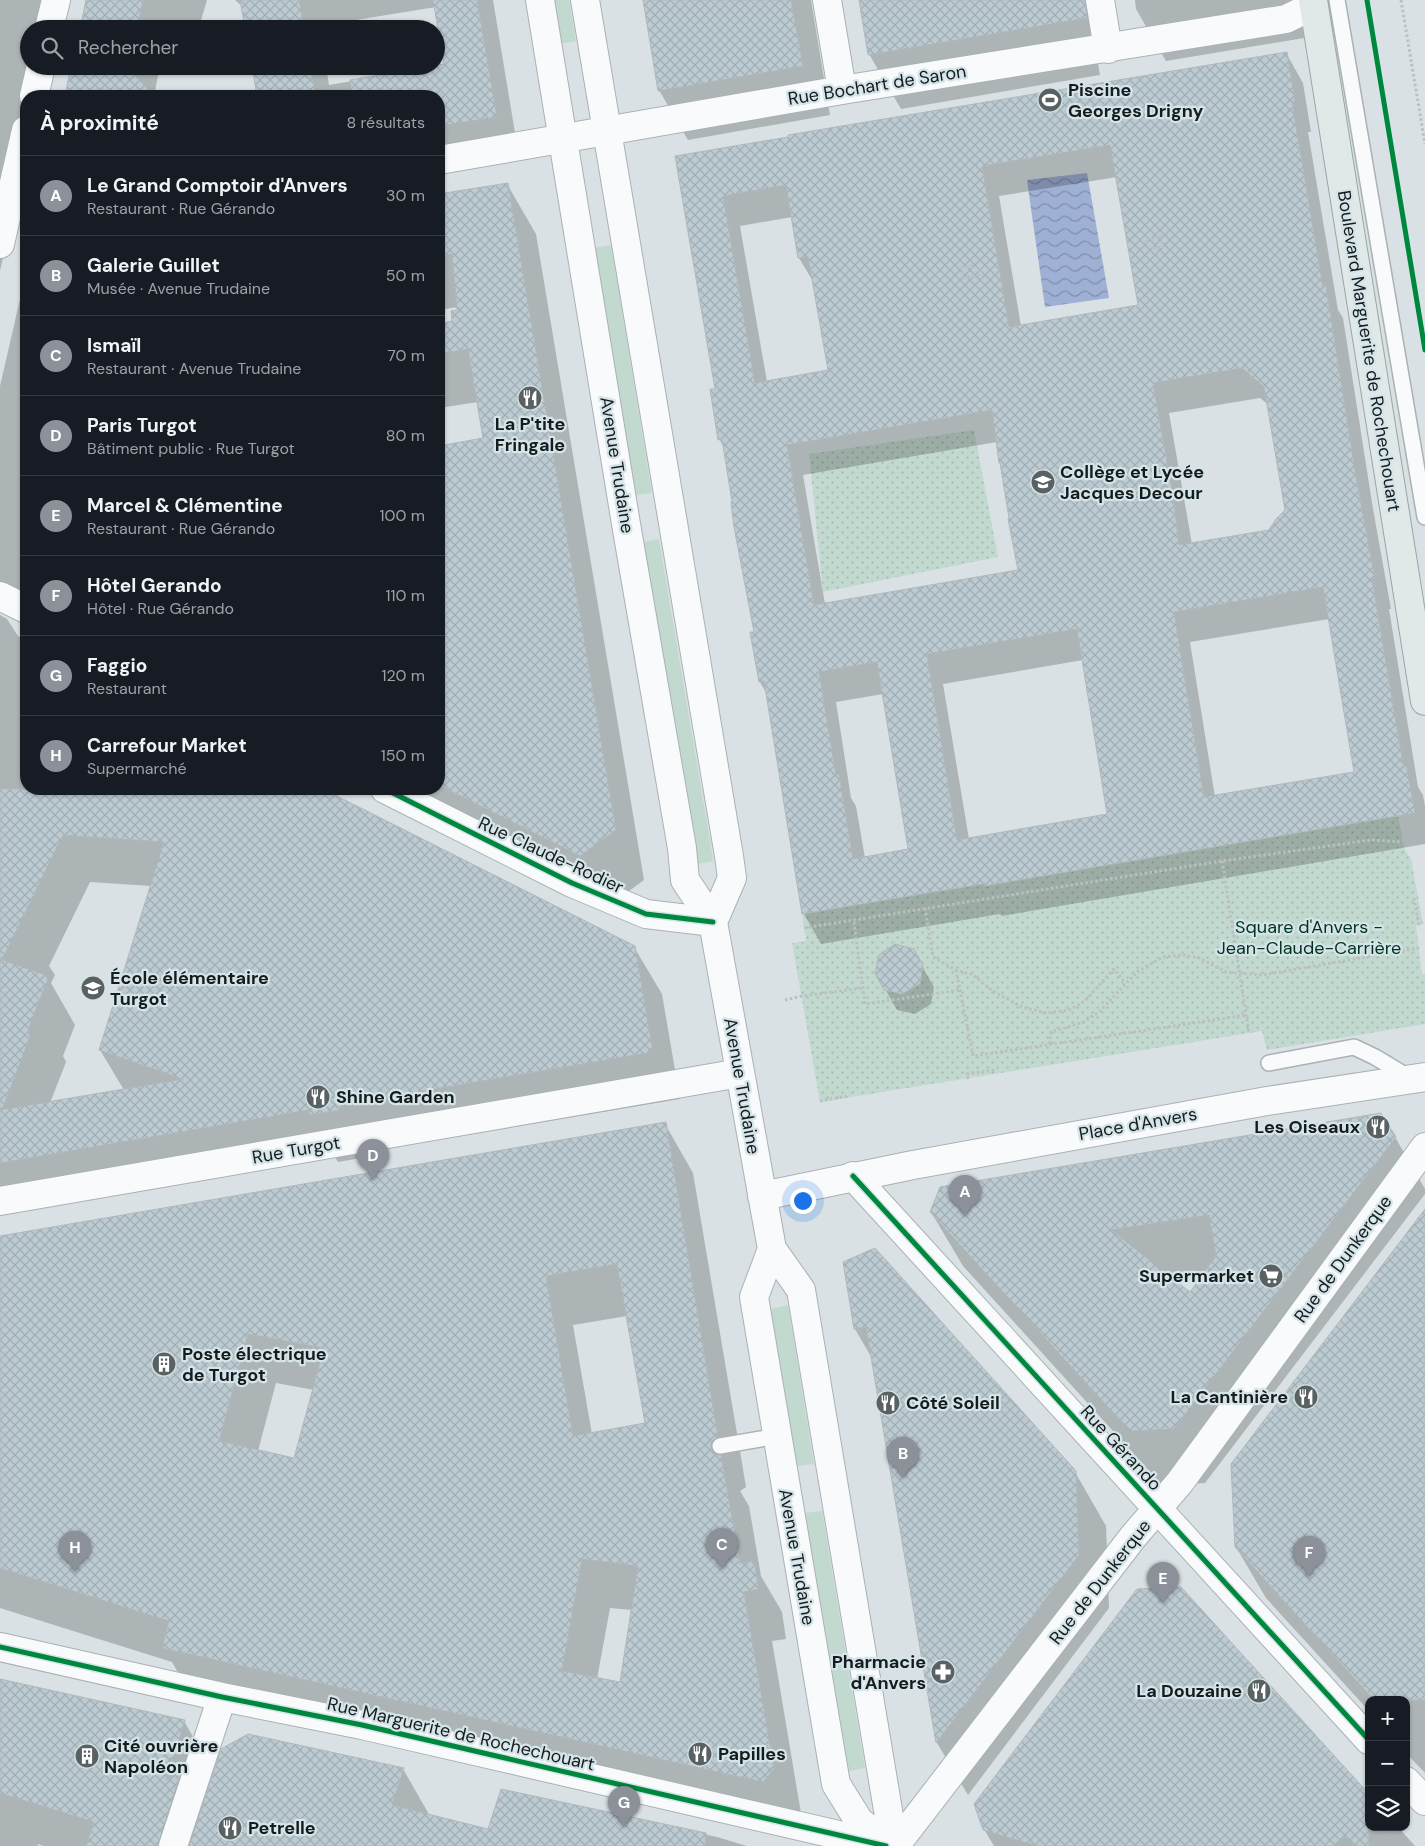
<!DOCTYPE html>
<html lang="fr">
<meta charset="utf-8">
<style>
:root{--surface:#171b24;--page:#242831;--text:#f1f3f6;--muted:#9ea1a6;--line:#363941;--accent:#8c9099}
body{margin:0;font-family:"DM Sans",sans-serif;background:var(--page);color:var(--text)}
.controls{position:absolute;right:15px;bottom:15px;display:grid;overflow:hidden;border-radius:10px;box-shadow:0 1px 4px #0004}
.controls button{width:45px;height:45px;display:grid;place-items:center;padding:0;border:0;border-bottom:1px solid var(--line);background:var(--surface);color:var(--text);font:25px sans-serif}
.you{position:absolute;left:802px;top:1200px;width:18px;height:18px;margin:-12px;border:4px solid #fff;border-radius:50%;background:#1a73e8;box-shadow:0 0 0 8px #1a73e833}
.badge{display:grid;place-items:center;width:32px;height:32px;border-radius:50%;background:var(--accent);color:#fff;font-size:16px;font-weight:700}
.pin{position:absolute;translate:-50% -41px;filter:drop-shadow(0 1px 2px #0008)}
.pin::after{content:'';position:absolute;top:26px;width:18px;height:15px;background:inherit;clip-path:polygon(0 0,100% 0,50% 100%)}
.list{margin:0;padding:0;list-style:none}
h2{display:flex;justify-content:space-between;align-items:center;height:65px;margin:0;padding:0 20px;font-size:21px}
h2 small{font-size:16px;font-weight:400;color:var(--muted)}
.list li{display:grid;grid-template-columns:32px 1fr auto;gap:15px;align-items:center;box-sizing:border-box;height:80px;padding:0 20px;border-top:1px solid var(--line)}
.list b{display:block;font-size:19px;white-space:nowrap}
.list p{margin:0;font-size:16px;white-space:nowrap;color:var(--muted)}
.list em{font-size:16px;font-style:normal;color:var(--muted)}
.icon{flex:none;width:28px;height:28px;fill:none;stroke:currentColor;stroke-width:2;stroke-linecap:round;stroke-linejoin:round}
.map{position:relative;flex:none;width:1425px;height:1846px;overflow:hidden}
.search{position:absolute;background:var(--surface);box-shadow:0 1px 4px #0004;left:20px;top:20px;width:425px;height:55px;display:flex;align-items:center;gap:12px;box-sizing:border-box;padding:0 18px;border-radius:28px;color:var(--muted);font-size:19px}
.panel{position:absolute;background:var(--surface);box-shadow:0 1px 4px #0004;left:20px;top:90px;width:425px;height:705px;border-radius:20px}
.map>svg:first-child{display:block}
</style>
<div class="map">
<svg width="1425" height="1846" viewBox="0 0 1425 1846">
<defs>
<pattern id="park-dots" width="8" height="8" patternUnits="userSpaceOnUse" patternTransform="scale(1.25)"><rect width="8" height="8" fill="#c2d9cf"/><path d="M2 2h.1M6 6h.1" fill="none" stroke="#a6bab1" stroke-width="1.8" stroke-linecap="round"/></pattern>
<pattern id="water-waves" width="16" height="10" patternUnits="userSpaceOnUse" patternTransform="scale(1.25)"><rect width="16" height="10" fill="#9eb0d4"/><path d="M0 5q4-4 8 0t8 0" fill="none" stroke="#808eab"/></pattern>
<pattern id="building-cross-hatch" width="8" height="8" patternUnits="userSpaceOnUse" patternTransform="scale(1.25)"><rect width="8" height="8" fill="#bccbd2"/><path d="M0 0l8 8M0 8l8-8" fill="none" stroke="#a1aeb4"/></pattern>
</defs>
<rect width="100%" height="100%" fill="#d9e1e4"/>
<path fill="#c2d9cf" d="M552,0H569L576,41L559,44Z
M611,245L652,493L635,495L594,248Z
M659,539L712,853L713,861L697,864L643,542Z
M788,1305L814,1464L797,1466L771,1309Z
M822,1511L865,1768L849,1771L805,1513Z"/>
<path fill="url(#park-dots)" d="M974,430L998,557L823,592L809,454Z
M1398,816L1405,850L1411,859L1423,924L1416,926L1422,974H1425V1024L1267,1050L1262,1031L820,1102L792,943L806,941L802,914Z"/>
<path fill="url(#water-waves)" d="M1087,173L1109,298L1045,307L1027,180Z"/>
<path fill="#0003" fill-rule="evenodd" d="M0,0H62L55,29H29L26,156L0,271Z
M88,0H207L201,20L170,26L169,29H81Z
M235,0H493L519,157L439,170V96H258L253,66H326L329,85L446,65L436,7L319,26V29H246L243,7Z
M644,0H811L830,115L688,140L659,90Z
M860,0H1087L1100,75L901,109L869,54Z
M1135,0H1298L1304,38L1166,61L1136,9Z
M1286,53L1303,83L1311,132H1308L1338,310L1343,318L1373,509L1391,609H1389L1418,787L1423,795L1425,806V844L1002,916L1000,914L821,944L804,914L768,696L760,682L755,633L734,503L725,449L719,439L717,390L676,157ZM1117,177L1139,306L1021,326L999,196ZM792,217L799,258L814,283L829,371L767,382L740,226ZM1260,398L1269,405L1287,511L1270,531L1192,544L1169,413ZM997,442L1020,571L825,604L803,475ZM1329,619L1356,773L1215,797L1190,642ZM1083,660L1109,815L969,839L943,684ZM883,694L909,850L865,858L856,806L851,798L836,702Z
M73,66H160L154,96H66Z
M507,184L536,234L644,880L610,905L377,789H439V447L485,439L478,402L439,408V325L454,323L458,311V307L439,310V196Z
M26,273V613L0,599V386Z
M0,615L7,619L18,636L26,640V789H321L634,947L662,994L680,1099L366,1152L367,1157L338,1162L335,1157L0,1214ZM90,882L151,886L100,1050L124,1090L50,1103L66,1062L63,1056L75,1025L51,983L55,975L49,966Z
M913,950L934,987L931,1004L915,1014L897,1010L876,973Z
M665,1124L693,1173L746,1487L740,1491L749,1506L761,1576L782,1612L786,1639L772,1641L802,1819L192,1697L172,1662L0,1608V1237ZM627,1316L646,1424L592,1434L573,1325ZM276,1383L314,1390L295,1459L258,1451ZM610,1608L632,1610L622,1684L597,1679Z
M1395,1137L1425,1189V1194L1205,1483L1162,1485L963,1266L931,1212ZM1204,1274L1190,1293L1172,1280Z
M1425,1210V1773L1406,1753V1700H1369V1711L1266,1598L1236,1547Z
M845,1263L1075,1472L1106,1526L1109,1608L968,1795L937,1743L873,1360L855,1329Z
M0,1680L184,1721L212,1770L200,1807L202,1811L403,1769L430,1816L489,1831L502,1790L717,1837L747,1846H43L38,1844V1846H0Z
M1369,1827H1398L1415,1846H994L984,1829Z"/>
<path fill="url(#building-cross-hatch)" stroke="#b1b7ba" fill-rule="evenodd" d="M86,0H143L137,29H80Z
M240,0H299L304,29H245Z
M433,0H477L497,117L439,126V96H352L350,80L444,64Z
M643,0H791L803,66L658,91Z
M859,0H1085L1087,18L868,55Z
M1287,52L1295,101L1292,102L1323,287L1326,286L1356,477L1375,579H1372L1403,764L1406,763L1415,813L984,886L988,883L802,914L764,681L759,682L750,632H754L734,527L731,502H732L722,439L718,440L710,389H715L675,156L788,137V135ZM1110,145L1138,305L1009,327L982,166ZM786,185L798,258L808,257L828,370L755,383L723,196ZM1242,368L1264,387L1285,510L1276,519L1269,530L1179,545L1173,495L1153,383ZM992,410L999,463H1000L1009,518L1008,519L1018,570L814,605L787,445ZM1323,587L1354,772L1204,797L1174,612ZM1077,629L1107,814L957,840L927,654ZM877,662L908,849L853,859L839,774L836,775L819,672Z
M71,66H128V68L154,96H65Z
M252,66H310L316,96H257Z
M508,183L616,830L580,856L439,785V446L483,438L468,349L439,354V324L452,321L451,311L457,310L452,254L439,256V194Z
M0,789H323L635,946L653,1052L340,1105V1110L309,1115V1110L0,1163V1110L183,1079L99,1050L164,842L63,835L2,960L49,976L28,1030L30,1037L2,1110H0Z
M895,944L914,949L923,965L920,984L902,994L884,990L875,973L879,955Z
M1381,1113L1396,1137L1174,1429L1130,1431L930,1212L940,1187ZM1209,1215L1216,1256L1190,1292L1111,1230Z
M666,1122L718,1437L711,1442V1448L716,1455H721L740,1563L754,1561L759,1589L744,1592L774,1769L763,1782L162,1648L169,1621L0,1568V1236ZM617,1264L645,1423L573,1436L546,1276ZM248,1334L324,1348L294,1458L219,1441ZM582,1559L638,1566L620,1682L562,1671Z
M1425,1209V1700H1374L1235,1547L1231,1464Z
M875,1248L1076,1471L1079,1555L936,1743L866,1327L854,1329L843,1262Z
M1181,1587L1369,1794V1846H1354L1346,1836L1335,1846H1037L983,1830L974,1804L1137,1589Z
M0,1679L185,1720L166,1780L181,1771L158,1846H86L94,1822L0,1793Z
M248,1734L404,1768L392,1805L488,1829L501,1789L706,1833L705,1846H189L221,1749Z"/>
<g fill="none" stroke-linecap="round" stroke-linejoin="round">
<defs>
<path id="lane" d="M1337,0L1425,517
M1269,1063L1354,1047L1375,1057L1410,1078
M720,1446L777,1436"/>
<path id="street" d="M540,0L626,524L682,848L685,880L713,922L772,1249L801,1290L894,1846
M585,0L729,856L732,878L713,922
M827,0L842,90
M1100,0L1108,49
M49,29L56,0
M34,96L41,66
M439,160L842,90L1286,19L1313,6
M0,244L26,130
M0,596L26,609
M385,789L572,883L646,914L713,922
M853,1176L1369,1740
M762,1196L913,1165L1267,1101L1425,1077
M0,1201L740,1073
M772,1249L754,1297L836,1784L859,1821L886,1842
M0,1647L222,1697L362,1725L886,1846
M1406,1781L1425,1801
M173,1846L222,1697
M895,1846L1133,1537L1180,1482L1425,1147"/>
<path id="primary" d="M1313,0L1425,701"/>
</defs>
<use href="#lane" stroke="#abb1b4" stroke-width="18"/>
<use href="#street" stroke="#abb1b4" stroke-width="30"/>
<use href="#primary" stroke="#95a7a6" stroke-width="30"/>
<path stroke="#bcbfc0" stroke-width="3" stroke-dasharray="2.5 2.5" stroke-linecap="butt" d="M1401,0L1425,144
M1146,242L1160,236L1163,247L1150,248
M973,266L962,268L964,278L979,275V268
M1222,861L1249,1033
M1414,898L1419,925
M925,908L933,957L956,970L973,975L993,991L1022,1007L1046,1013L1069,1010L1085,1001L1114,969L1125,983
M854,922L865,1004L960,990
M804,928L1222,861L1371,840L1403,842
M956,970L973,1056L1247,1015
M785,1000L802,996L863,988
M1049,1044L1051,1032L1084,1022L1100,1011L1138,971L1163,957L1184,955L1200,958L1226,972L1262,975L1419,948
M968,1079L967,1074L995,1070
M820,1101L848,1096"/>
<use href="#lane" stroke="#f9fafb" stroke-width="15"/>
<use href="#street" stroke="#f9fafb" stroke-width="28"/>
<use href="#primary" stroke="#e0e9e8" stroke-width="28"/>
<defs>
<path id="cycleway" d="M1367,0L1425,350
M385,789L572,883L646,914L713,922
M853,1176L1369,1740
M0,1647L222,1697L362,1725L886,1846"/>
</defs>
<use href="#cycleway" stroke="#d4e4e8" stroke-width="8"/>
<use href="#cycleway" stroke="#00873e" stroke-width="5"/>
</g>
<defs>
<symbol id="stadium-disc" viewBox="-11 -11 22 22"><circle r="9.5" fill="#5a6163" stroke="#d4e4e8"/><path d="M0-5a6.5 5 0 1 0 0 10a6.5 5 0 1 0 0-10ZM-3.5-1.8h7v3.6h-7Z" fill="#fff"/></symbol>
<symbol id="restaurant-disc" viewBox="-11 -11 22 22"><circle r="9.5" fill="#5a6163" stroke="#d4e4e8"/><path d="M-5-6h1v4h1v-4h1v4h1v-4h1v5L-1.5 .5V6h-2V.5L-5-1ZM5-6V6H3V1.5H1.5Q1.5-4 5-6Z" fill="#fff"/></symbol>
<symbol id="school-disc" viewBox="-11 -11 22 22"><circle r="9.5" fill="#5a6163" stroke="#d4e4e8"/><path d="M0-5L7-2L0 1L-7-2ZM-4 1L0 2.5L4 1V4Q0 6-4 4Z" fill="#fff"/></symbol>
<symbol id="supermarket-disc" viewBox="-11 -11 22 22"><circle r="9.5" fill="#5a6163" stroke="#d4e4e8"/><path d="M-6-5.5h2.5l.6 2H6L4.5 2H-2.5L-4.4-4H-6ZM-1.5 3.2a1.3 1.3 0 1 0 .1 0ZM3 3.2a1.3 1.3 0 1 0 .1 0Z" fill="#fff"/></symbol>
<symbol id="building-disc" viewBox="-11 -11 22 22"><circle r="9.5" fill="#5a6163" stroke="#d4e4e8"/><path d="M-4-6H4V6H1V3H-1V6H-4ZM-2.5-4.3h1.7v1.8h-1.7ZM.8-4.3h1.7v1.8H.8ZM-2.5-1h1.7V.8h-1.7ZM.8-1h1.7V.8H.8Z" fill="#fff"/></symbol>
<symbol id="pharmacy-disc" viewBox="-11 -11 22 22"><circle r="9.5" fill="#5a6163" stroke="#d4e4e8"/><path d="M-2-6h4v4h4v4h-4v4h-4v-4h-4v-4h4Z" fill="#fff"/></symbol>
</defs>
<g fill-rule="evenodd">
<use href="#stadium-disc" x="1036" y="86" width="28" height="28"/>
<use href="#restaurant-disc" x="516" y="384" width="28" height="28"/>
<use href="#school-disc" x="1029" y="468" width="28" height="28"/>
<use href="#school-disc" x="79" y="974" width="28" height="28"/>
<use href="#restaurant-disc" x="304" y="1083" width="28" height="28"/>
<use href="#restaurant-disc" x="1364" y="1113" width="28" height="28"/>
<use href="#supermarket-disc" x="1257" y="1262" width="28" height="28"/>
<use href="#building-disc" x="150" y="1350" width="28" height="28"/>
<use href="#restaurant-disc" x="1292" y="1383" width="28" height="28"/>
<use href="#restaurant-disc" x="874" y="1389" width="28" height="28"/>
<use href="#pharmacy-disc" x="929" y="1658" width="28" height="28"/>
<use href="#restaurant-disc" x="1245" y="1677" width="28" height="28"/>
<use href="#restaurant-disc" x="686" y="1740" width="28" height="28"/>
<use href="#building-disc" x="73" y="1742" width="28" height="28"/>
<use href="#restaurant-disc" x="216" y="1814" width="28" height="28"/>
</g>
<g text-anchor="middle" stroke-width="4.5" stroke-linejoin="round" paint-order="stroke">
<g font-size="18" fill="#161c1d" stroke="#d4e4e8">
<text transform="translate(877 85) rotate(-9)" y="6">Rue Bochart de Saron</text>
<text transform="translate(1369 351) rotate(81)" y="6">Boulevard Marguerite de Rochechouart</text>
<text transform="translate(617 465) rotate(81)" y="6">Avenue Trudaine</text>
<text transform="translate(551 855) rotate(25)" y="6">Rue Claude-Rodier</text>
<text transform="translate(742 1086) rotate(80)" y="6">Avenue Trudaine</text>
<text transform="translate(1138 1124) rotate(-10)" y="6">Place d'Anvers</text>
<text transform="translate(296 1150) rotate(-10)" y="6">Rue Turgot</text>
<text transform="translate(1343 1259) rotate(-54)" y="6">Rue de Dunkerque</text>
<text transform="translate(1121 1448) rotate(47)" y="6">Rue Gérando</text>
<text transform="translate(797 1557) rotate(80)" y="6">Avenue Trudaine</text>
<text transform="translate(1100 1582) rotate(-52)" y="6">Rue de Dunkerque</text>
<text transform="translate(461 1734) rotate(13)" y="6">Rue Marguerite de Rochechouart</text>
</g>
<g font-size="18" font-weight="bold" fill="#161c1d" stroke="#d4e4e8" text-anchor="start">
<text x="1068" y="96">Piscine<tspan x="1068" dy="21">Georges Drigny</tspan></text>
<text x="530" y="430" text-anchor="middle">La P'tite<tspan x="530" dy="21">Fringale</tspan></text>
<text x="1060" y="478">Collège et Lycée<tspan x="1060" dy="21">Jacques Decour</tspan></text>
<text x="110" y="984">École élémentaire<tspan x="110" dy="21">Turgot</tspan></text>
<text x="336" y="1103">Shine Garden</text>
<text x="1360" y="1133" text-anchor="end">Les Oiseaux</text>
<text x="1254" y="1282" text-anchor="end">Supermarket</text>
<text x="182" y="1360">Poste électrique<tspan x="182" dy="21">de Turgot</tspan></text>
<text x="1288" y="1403" text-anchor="end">La Cantinière</text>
<text x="906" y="1409">Côté Soleil</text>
<text x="926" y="1668" text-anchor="end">Pharmacie<tspan x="926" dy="21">d'Anvers</tspan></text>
<text x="1242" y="1697" text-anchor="end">La Douzaine</text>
<text x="104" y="1752">Cité ouvrière<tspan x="104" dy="21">Napoléon</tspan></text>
<text x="718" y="1760">Papilles</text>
<text x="248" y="1834">Petrelle</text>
</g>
<g font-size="18" fill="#00331e" stroke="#d4e4e8">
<text x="1309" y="933">Square d'Anvers -<tspan x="1309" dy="21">Jean-Claude-Carrière</tspan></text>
</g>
</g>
</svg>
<div class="controls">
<button>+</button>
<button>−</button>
<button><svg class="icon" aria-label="layers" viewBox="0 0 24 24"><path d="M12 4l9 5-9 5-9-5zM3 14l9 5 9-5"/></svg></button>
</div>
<div class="you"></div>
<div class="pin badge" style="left:965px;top:1216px">A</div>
<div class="pin badge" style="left:903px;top:1478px">B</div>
<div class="pin badge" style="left:722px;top:1569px">C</div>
<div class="pin badge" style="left:373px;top:1180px">D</div>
<div class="pin badge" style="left:1163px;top:1603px">E</div>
<div class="pin badge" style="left:1309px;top:1577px">F</div>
<div class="pin badge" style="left:624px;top:1827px">G</div>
<div class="pin badge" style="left:75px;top:1572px">H</div>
<div class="search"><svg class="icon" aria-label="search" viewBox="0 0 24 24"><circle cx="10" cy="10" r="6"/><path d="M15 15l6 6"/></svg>Rechercher</div>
<section class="panel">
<h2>À proximité<small>8 résultats</small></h2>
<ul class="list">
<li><span class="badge">A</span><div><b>Le Grand Comptoir d'Anvers</b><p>Restaurant · Rue Gérando</p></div><em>30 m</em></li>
<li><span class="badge">B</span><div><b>Galerie Guillet</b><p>Musée · Avenue Trudaine</p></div><em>50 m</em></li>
<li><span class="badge">C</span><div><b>Ismaïl</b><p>Restaurant · Avenue Trudaine</p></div><em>70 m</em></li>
<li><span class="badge">D</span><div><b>Paris Turgot</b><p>Bâtiment public · Rue Turgot</p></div><em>80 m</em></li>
<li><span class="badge">E</span><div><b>Marcel &amp; Clémentine</b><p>Restaurant · Rue Gérando</p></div><em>100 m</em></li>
<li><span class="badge">F</span><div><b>Hôtel Gerando</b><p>Hôtel · Rue Gérando</p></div><em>110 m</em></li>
<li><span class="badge">G</span><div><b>Faggio</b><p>Restaurant</p></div><em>120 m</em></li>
<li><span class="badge">H</span><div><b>Carrefour Market</b><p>Supermarché</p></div><em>150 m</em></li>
</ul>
</section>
</div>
